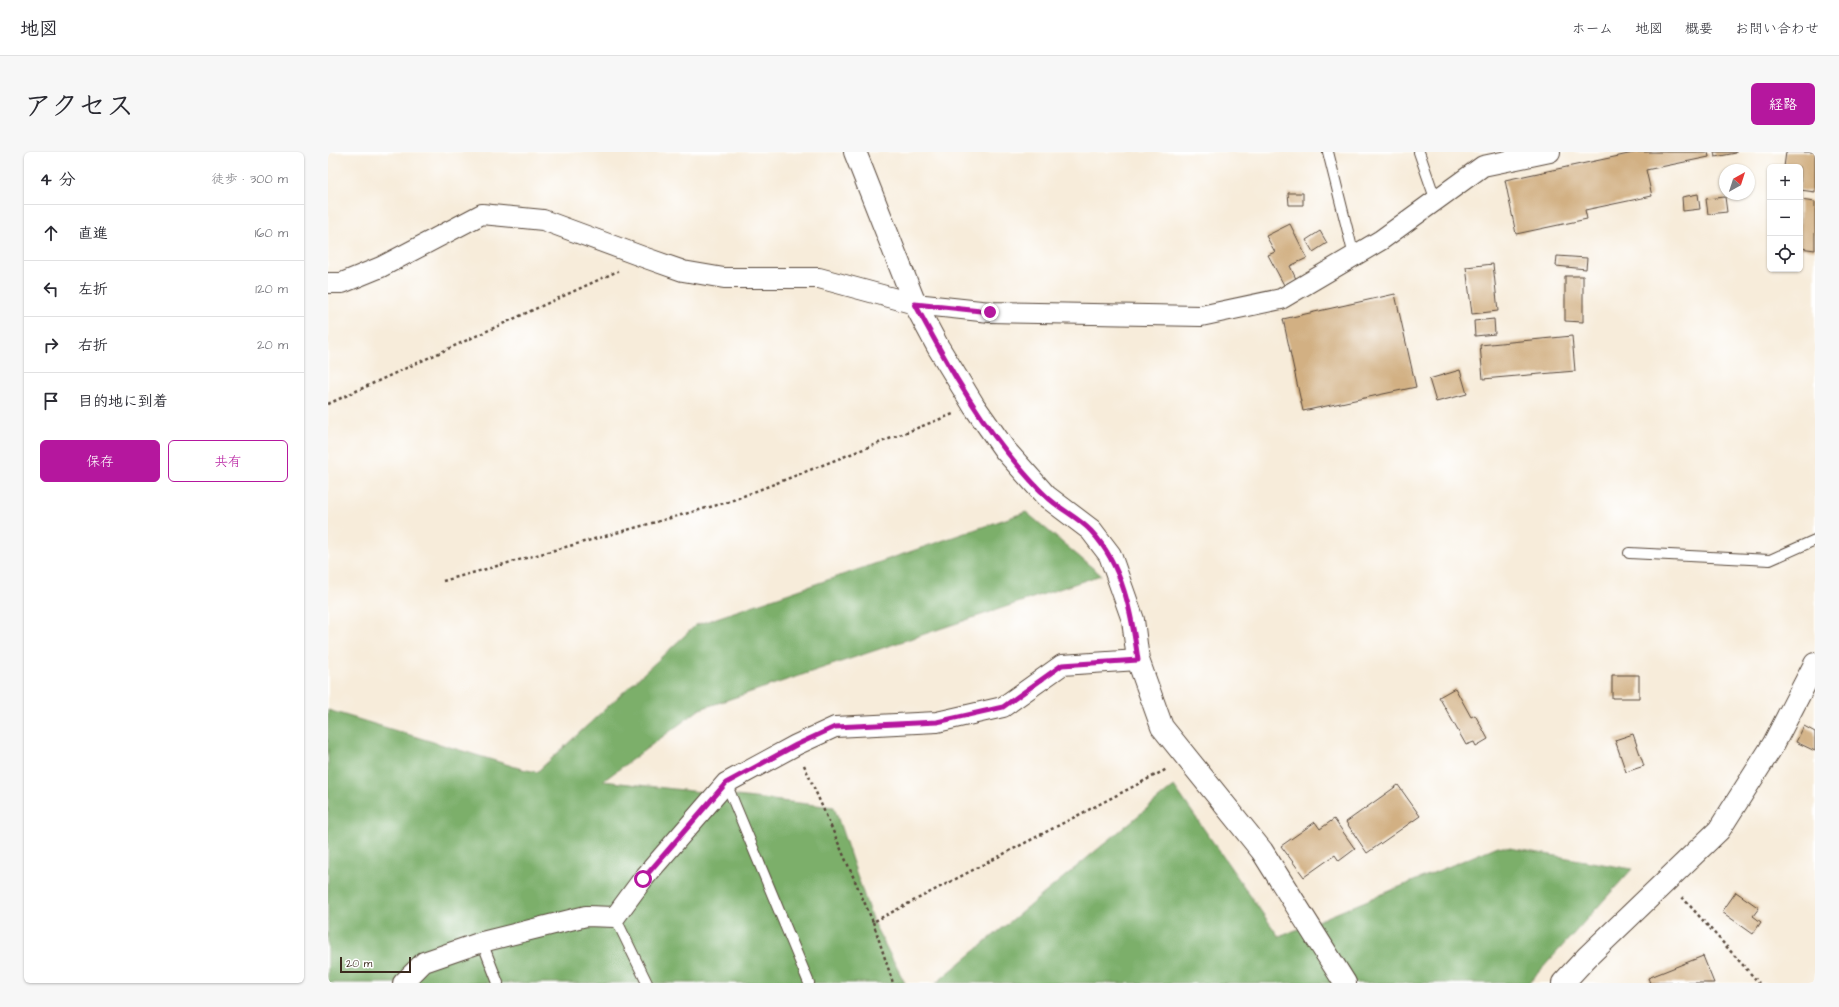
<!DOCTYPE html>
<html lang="ja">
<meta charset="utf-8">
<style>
:root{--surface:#fff;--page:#f7f7f7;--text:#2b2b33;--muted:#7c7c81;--line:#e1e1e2;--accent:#b5179e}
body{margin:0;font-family:"Architects Daughter","Klee One",sans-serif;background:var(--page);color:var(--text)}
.controls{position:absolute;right:12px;top:12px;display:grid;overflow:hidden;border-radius:6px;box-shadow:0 1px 3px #0004}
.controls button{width:36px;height:36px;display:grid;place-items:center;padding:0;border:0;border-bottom:1px solid var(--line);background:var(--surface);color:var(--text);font:20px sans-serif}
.compass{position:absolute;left:1391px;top:12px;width:36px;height:36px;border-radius:50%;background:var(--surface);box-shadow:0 1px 3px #0004;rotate:39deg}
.scale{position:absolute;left:12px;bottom:10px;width:71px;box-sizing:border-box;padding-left:4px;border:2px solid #3b2a1e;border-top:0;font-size:11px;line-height:14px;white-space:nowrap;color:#3b2a1e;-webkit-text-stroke:3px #fff;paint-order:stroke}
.stop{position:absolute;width:12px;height:12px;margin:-9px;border:3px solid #b5179e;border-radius:50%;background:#fff}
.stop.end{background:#b5179e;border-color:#fff;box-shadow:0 1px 4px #0008}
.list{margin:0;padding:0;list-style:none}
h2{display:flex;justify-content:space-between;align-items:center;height:52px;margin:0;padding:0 16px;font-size:17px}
h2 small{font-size:13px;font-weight:400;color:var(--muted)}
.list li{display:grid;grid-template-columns:26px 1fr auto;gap:12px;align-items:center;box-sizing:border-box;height:56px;padding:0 16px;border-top:1px solid var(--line)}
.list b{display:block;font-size:15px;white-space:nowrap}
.list em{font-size:13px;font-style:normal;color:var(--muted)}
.actions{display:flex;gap:8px;padding:12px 16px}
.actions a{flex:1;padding:9px 0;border:1px solid var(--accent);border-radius:6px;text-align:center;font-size:14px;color:var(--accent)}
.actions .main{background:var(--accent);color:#fff}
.icon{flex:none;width:22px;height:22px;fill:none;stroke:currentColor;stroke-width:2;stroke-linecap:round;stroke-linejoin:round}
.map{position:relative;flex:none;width:1487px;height:831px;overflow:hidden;border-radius:6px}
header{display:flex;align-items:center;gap:24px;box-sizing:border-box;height:56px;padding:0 20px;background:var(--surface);border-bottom:1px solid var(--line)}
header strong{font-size:19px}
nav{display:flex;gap:22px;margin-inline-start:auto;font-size:14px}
.intro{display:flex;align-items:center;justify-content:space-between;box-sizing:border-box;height:96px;padding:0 24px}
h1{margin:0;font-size:28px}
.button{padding:10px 18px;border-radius:6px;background:var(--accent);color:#fff;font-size:14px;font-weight:700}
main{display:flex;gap:24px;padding:0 24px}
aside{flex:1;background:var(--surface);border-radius:6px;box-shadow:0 1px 3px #0004}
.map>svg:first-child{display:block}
</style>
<header>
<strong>地図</strong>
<nav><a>ホーム</a><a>地図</a><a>概要</a><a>お問い合わせ</a></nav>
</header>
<div class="intro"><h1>アクセス</h1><a class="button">経路</a></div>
<main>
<aside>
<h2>4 分<small>徒歩 · 300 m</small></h2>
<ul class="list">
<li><svg class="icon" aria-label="ahead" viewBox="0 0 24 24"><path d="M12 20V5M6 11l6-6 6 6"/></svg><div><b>直進</b></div><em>160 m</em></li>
<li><svg class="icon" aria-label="left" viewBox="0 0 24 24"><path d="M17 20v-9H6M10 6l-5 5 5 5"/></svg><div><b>左折</b></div><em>120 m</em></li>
<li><svg class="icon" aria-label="right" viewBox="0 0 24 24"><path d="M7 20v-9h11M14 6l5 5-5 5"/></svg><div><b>右折</b></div><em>20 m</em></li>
<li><svg class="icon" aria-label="arrive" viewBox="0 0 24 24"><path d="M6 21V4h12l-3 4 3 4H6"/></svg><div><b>目的地に到着</b></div></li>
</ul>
<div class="actions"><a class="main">保存</a><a>共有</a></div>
</aside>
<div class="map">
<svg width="1487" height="831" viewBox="0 0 1487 831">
<rect width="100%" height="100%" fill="#fff"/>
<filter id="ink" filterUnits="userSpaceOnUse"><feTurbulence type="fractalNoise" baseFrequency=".025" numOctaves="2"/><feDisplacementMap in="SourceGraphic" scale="8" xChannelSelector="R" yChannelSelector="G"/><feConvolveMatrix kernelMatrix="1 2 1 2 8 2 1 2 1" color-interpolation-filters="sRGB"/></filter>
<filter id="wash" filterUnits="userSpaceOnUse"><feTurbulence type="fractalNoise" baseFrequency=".012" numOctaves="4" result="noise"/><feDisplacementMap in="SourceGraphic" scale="16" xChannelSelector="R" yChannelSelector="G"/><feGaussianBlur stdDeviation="0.9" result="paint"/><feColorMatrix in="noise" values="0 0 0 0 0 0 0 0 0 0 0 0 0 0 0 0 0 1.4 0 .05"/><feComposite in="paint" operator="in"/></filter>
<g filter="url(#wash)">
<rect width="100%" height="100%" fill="#f7ecda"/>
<path fill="#7caf6a" stroke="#5c6c44" d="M698,360L773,423L372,557L275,629L506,655L545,770L577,831H0V558L194,617L209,620L368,473Z
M846,634L951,785L1170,694L1304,717L1201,831H608Z"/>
<g id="blocks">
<path fill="#d2b083" d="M1310,0H1380L1381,5L1318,18L1324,44L1257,58L1259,67L1188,82L1177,28Z
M1386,0H1408V1L1387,5Z
M1458,0H1487V40L1472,38V15H1456Z
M960,41H975V53H961Z
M1370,42L1372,57L1355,59L1354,45Z
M1397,45L1399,60L1380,62L1378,47Z
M1472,48L1487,50V98L1472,96Z
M962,72L979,106L962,114L968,127L956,133L940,103L947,100L938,84Z
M992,79L999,91L985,100L978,88Z
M1229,104L1259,106L1258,117L1228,114Z
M1165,112L1170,159L1144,162L1138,115Z
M1237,124H1255V170L1237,169Z
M1067,142L1088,235L975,259L955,167Z
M1166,167L1167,182L1147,184L1146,169Z
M1244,184L1247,219L1155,227L1152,193Z
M1132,218L1139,242L1108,250L1101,227Z
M1284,523H1311V546H1284Z
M1127,536L1143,565L1147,563L1160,587L1148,594L1146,590L1138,593L1111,545Z
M1476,574L1487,580V599L1468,590Z
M1305,582L1316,614L1298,620L1287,588Z
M1070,633L1092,664L1039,701L1018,670Z
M1006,667L1027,697L1011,709L1007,703L976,725L953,694L987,670L992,677Z
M1408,740L1431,756L1425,764L1433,770L1425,782L1394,760Z
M1375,804L1386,831H1322L1320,826Z"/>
</g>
</g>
<g filter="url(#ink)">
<use href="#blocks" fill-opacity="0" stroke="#57473a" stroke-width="1"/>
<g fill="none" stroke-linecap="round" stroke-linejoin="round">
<defs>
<path id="service" d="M1000,0L1026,104
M1091,0L1108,49
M1301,401L1442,408L1487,388
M398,631L481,831
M287,765L319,831
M154,790L170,831"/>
<path id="minor" d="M0,131H14L53,115L154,62L215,68L318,106L355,119L396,126H491L587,152L662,160L873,164L953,147L1053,88L1155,14L1222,0
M75,831L96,810L154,790L258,764L287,765L315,727L398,631L468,593L507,575L609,570L675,555L734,513L810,508"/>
<path id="tertiary" d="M527,0L587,152L610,195L646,254L677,298L718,344L763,378L782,403L805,468L810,508L834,575L934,699L1017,831
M1235,831L1259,805L1391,678L1445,593L1487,512"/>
</defs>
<use href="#service" stroke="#57473a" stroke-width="12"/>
<use href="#minor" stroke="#57473a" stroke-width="22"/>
<use href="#tertiary" stroke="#57473a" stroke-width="24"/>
<path stroke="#57473a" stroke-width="2.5" stroke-dasharray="3 3" stroke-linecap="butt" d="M0,252L290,119
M115,429L400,350L625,262
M476,613L545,770L839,617
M1354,745L1431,831
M545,770L565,831"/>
<use href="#service" stroke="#fff" stroke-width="10"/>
<use href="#minor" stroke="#fff" stroke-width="20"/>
<use href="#tertiary" stroke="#fff" stroke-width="22"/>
</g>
</g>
<g fill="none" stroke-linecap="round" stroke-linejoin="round" filter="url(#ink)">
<path stroke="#b5179e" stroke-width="5" d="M315,727L398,631L468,593L507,575L609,570L675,555L734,513L810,508C804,463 795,413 763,379C750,365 731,357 718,344C703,330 690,314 678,299C642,254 614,202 587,152L662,160"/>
</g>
</svg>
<div class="controls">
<button>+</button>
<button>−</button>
<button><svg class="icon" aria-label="locate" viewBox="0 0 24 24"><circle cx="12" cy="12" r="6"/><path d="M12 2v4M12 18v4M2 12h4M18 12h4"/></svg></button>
</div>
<svg class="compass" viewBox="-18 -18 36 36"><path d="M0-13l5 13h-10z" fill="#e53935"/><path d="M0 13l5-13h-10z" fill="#7c7c81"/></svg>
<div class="scale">20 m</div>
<div class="stop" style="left:315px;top:727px"></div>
<div class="stop end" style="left:662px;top:160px"></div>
</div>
</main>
